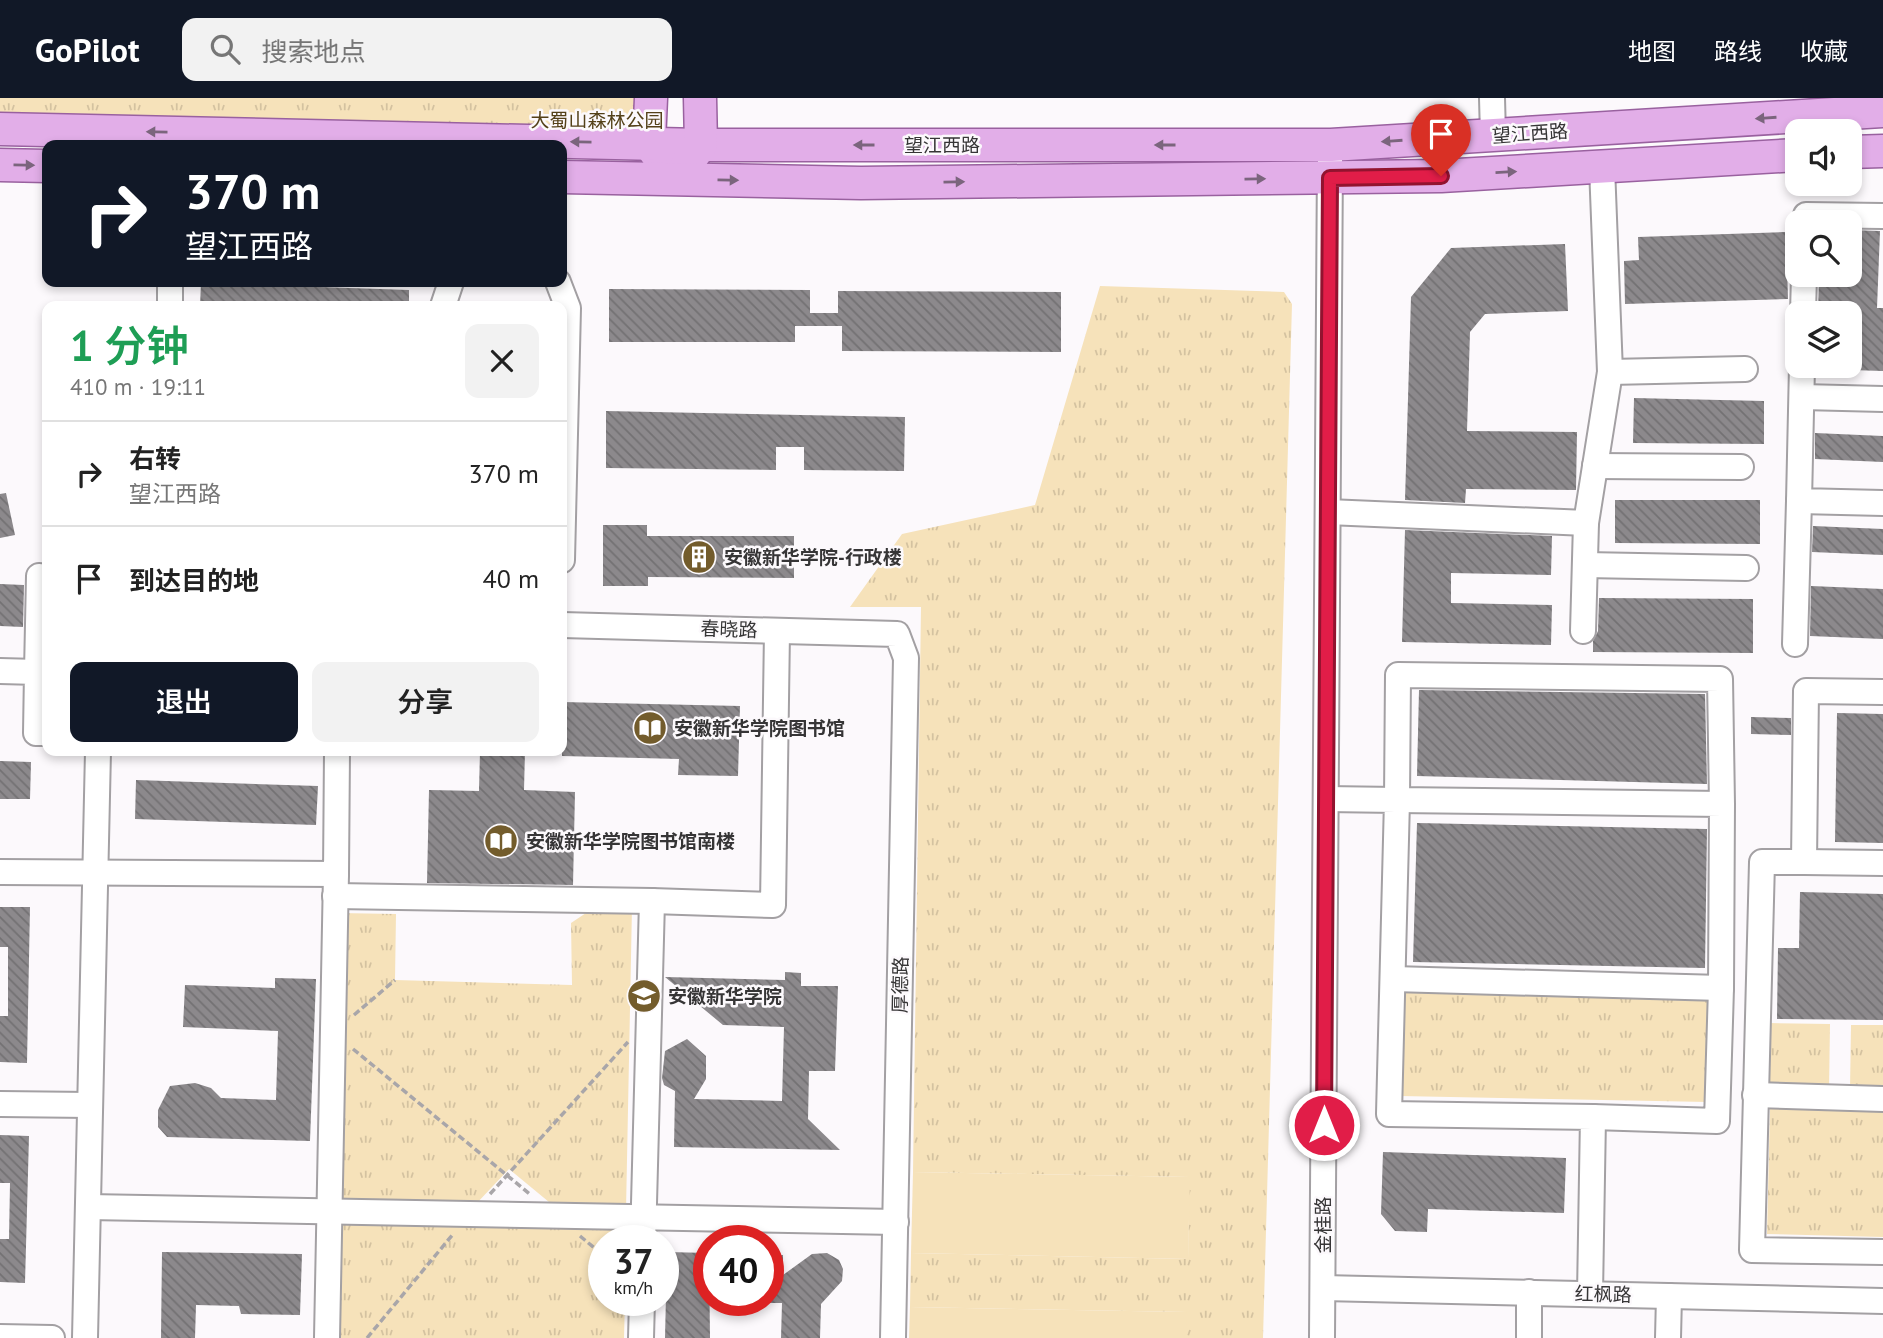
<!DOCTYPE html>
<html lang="zh">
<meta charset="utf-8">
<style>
:root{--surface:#fff;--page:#f2f2f2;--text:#222;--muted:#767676;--line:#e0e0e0;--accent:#111827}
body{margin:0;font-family:"PT Sans","Noto Sans SC",sans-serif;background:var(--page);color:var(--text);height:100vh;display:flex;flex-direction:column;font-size:26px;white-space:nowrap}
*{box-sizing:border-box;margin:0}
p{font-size:23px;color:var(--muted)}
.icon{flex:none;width:38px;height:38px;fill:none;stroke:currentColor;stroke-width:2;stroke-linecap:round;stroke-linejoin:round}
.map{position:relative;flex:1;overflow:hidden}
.side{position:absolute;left:42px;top:203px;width:525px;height:455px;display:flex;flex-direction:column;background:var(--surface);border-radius:14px;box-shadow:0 4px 10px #0003}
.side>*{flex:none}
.top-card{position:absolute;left:42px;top:42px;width:525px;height:147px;border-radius:14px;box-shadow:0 4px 10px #0003;background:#111827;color:#fff;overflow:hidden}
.fabs{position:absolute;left:1785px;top:21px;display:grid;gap:14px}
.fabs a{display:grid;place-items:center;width:77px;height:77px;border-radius:14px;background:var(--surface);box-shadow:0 4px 10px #0003;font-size:35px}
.speed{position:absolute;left:588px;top:1127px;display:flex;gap:14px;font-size:35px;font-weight:700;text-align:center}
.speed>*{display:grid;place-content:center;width:91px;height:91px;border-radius:50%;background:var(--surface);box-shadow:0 4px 10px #0003;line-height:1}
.speed small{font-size:18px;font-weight:400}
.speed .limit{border:10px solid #d22;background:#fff;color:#111}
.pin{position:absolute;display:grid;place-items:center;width:60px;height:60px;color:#fff;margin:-72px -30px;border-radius:50% 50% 50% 0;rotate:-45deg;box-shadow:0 0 7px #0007}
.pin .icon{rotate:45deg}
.me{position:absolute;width:77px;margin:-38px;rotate:0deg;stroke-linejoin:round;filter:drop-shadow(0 0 5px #0008)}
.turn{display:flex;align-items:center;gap:24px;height:147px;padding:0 28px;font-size:32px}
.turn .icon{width:91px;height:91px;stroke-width:2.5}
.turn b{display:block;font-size:49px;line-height:60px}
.round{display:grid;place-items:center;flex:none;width:74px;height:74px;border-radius:14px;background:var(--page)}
.headline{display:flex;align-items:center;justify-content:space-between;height:119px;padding:0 28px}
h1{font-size:42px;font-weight:600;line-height:52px;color:#1e9e55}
.action{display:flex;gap:14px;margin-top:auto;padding:14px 28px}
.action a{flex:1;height:80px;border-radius:14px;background:var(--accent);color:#fff;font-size:28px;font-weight:600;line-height:80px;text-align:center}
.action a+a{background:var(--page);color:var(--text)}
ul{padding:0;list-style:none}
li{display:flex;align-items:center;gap:21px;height:105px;padding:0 28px;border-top:2px solid var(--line)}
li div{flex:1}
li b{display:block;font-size:26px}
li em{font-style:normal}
header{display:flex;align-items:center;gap:42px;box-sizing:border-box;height:98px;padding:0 35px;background:var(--accent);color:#fff}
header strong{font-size:33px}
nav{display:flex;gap:38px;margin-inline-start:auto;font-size:24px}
.search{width:490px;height:63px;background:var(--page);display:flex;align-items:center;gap:18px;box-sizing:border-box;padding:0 24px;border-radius:14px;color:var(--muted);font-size:26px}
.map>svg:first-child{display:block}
.grass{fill:url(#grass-tufts)}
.pitch{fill:#f6e2ba}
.building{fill:url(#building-back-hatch)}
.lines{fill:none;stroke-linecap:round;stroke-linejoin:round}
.minor-casing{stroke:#a3a0a3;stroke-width:28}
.major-casing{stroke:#99619f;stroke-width:35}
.path{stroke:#a9a6a9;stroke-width:3.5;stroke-dasharray:7 3.5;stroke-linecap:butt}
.minor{stroke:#fff;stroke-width:24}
.major{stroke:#e2aee8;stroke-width:32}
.oneway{fill:#7b657d}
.route-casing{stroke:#92132f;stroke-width:18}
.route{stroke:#e11d48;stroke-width:12}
.labels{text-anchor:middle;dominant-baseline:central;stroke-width:5;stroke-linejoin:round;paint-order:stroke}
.park-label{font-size:19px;fill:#544119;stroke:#fcf9fc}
.street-label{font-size:19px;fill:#363536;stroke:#fcf9fc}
.poi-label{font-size:19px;font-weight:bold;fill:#363536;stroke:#fcf9fc;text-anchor:start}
</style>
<header>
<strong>GoPilot</strong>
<div class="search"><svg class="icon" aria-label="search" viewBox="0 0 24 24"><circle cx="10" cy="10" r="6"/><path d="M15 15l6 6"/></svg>搜索地点</div>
<nav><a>地图</a><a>路线</a><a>收藏</a></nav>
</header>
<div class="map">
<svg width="1883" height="1240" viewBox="0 0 1883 1240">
<defs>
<pattern id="grass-tufts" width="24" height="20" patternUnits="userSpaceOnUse" patternTransform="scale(1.75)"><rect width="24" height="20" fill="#f6e2ba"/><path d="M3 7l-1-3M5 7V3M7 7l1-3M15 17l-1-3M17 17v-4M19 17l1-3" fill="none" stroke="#d4c2a0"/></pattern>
<pattern id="building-back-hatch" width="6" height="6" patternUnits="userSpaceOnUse" patternTransform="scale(1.75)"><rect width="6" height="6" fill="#8c898c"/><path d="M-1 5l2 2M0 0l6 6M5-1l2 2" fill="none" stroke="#737173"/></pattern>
</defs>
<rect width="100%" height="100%" fill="#fcf9fc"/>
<g class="grass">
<path d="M 0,0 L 651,0 L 649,45 L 0,31 Z"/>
<path d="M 1100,188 L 1284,194 L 1292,206 L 1263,1240 L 1186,1240 L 1186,1214 L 910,1209 L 911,1155 L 1188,1161 L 1189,1079 L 913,1074 L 921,509 L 850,509 L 902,436 L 1035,407 Z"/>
<path d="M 598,807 L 632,809 L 626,1113 L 555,1109 L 509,1071 L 476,1106 L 335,1104 L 339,815 L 396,816 L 395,882 L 572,887 L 571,825 Z"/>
<path d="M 1402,891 L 1710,897 L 1708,1004 L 1400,998 Z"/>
<path d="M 1769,925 L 1830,926 L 1829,992 L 1768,991 Z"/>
<path d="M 1851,927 L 1883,927 L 1883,993 L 1850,992 Z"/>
<path d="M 1770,1010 L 1883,1013 L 1883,1139 L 1767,1136 Z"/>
<path d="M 334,1119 L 626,1124 L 626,1143 L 604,1143 L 604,1202 L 625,1202 L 624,1240 L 332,1240 Z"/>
</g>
<g class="pitch">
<path d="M 913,1074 L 1190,1079 L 1188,1161 L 911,1155 Z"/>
<path d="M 910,1209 L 1187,1214 L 1186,1240 L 909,1240 Z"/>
</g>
<g class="building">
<path d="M 1850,132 L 1880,133 L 1877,210 L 1883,210 L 1883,273 L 1850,272 L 1850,215 L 1818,215 L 1819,177 L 1850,177 Z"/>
<path d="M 1786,134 L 1788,201 L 1625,206 L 1624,163 L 1639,162 L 1638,139 Z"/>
<path d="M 1565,146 L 1568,213 L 1485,216 L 1470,234 L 1467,333 L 1577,334 L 1576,392 L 1466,391 L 1465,405 L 1405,402 L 1411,199 L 1451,150 Z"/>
<path d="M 201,185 L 409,192 L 409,208 L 200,208 Z"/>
<path d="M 609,191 L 810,192 L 810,215 L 838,215 L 838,193 L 1061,194 L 1061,254 L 842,253 L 842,228 L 795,228 L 795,244 L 609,244 Z"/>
<path d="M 1634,300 L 1764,303 L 1764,346 L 1633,345 Z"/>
<path d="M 606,313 L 905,319 L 904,373 L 804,372 L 804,349 L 776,349 L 776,372 L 606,370 Z"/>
<path d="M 1815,335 L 1883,338 L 1883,364 L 1815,361 Z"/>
<path d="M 6,395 L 15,437 L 0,440 L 0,396 Z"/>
<path d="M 1615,402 L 1760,402 L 1760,446 L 1615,445 Z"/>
<path d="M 603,427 L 647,427 L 647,438 L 794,438 L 794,480 L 648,479 L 648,488 L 603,488 Z"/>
<path d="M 1813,428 L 1883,431 L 1883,457 L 1812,454 Z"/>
<path d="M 1405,432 L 1552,438 L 1551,477 L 1451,475 L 1451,505 L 1552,507 L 1551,547 L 1402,544 Z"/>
<path d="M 0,486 L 24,487 L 23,529 L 0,528 Z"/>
<path d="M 1811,488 L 1883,491 L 1883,541 L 1810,538 Z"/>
<path d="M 1599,500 L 1753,501 L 1753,555 L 1593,554 L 1593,543 L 1598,533 Z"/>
<path d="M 1419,592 L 1705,596 L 1707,686 L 1417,678 Z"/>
<path d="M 562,604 L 740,608 L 738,678 L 678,677 L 679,661 L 562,658 Z"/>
<path d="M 1837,615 L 1883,616 L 1883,745 L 1835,744 Z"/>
<path d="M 1751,619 L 1791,620 L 1791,637 L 1751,636 Z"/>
<path d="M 480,653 L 525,653 L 524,692 L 575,694 L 573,787 L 427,785 L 429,692 L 479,693 Z"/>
<path d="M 0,663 L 31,664 L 30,701 L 0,701 Z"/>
<path d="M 136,682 L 318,688 L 316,727 L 135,721 Z"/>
<path d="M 1417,725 L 1707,731 L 1705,870 L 1413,864 Z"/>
<path d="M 1800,794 L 1883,796 L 1883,922 L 1777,921 L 1778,850 L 1799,850 Z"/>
<path d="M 0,809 L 30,809 L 27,965 L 0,964 L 0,918 L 8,918 L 8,849 L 0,849 Z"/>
<path d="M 785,874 L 801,875 L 801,888 L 838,888 L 835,973 L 809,973 L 808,1021 L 840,1052 L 674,1049 L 675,993 L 664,987 L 662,980 L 665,953 L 687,941 L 706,958 L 706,981 L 694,1001 L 782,1003 L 784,929 L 723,927 L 665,879 L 785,882 Z"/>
<path d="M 275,880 L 316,881 L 310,1043 L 167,1039 L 158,1029 L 158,1012 L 170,988 L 195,985 L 211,990 L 221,1000 L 276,1002 L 278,933 L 183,929 L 185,887 L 275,890 Z"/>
<path d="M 0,1037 L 29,1038 L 25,1185 L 0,1184 L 0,1141 L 9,1141 L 10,1085 L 0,1085 Z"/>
<path d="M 1383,1054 L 1566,1060 L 1564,1115 L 1428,1111 L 1427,1134 L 1395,1133 L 1381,1116 Z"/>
<path d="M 162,1154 L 302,1156 L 300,1217 L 241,1216 L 239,1208 L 196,1207 L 195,1240 L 161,1240 Z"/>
<path d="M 667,1154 L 709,1155 L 710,1240 L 665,1240 Z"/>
<path d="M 827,1155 L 839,1162 L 843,1171 L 842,1183 L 821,1206 L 820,1240 L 781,1240 L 782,1205 L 768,1205 L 768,1157 L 783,1157 L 783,1177 L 812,1156 Z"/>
</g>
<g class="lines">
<g class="minor-casing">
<g id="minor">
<path d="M 1492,0 L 1493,37"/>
<path d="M 1805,124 L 1806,117 L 1883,118"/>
<path d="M 170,184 L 170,208"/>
<path d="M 558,184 L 568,210 L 562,462"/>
<path d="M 443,208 L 451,184"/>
<path d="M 1803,215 L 1804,177"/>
<path d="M 1802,268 L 1799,403 L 1883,405"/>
<path d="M 1610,274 L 1745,271"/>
<path d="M 1802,299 L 1883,301"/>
<path d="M 1595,368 L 1741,369"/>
<path d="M 1328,414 L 1586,425 L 1610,274 L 1602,69"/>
<path d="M 1585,467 L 1746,470"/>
<path d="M 562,527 L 897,536 L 906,560 L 893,1240"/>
<path d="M 1583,533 L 1586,425"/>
<path d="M 1795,546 L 1799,403"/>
<path d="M 0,573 L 37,574 L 36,635 L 47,635"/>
<path d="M 37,574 L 39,478"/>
<path d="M 1883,594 L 1806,593 L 1804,764 L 1762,764 L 1752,1152 L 1883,1154"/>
<path d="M 1326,701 L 1397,702 L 1389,1016 L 1593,1019 L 1590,1196"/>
<path d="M 1804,764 L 1883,765"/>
<path d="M 0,774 L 336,776 L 337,653"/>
<path d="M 335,798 L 652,803 L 773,807 L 777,533"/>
<path d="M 1393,881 L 1721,890 L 1722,706 L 1397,702 L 1398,577 L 1720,581 L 1722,706"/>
<path d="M 1755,997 L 1883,1001"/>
<path d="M 0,1006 L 90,1007"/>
<path d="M 1593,1019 L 1717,1023 L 1721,890"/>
<path d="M 88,1109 L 896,1124"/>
<path d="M 643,1143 L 652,803"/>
<path d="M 1323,1190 L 1883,1203"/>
<path d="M 0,1239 L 52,1240"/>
<path d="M 85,1240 L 98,653"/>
<path d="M 327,1240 L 336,776"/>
<path d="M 641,1240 L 642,1202"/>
<path d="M 1322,1240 L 1330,61"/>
<path d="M 1529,1240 L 1529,1194"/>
<path d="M 1668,1240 L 1669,1198"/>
</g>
</g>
<g class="major-casing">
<g id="major">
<path d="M 651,0 L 649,45 L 661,62"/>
<path d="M 0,31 L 701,47 L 1331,47 L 1883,13"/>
<path d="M 1850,54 L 1883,53"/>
<path d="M 688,64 L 701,47 L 700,0"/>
<path d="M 0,67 L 47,68"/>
<path d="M 562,79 L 861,85 L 1441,78 L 1797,57"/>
</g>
</g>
<g class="path">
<path d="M 354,917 L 395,882"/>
<path d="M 353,951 L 531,1097"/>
<path d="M 490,1096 L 628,944"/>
<path d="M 580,1138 L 604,1158"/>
<path d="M 367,1240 L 454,1135"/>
</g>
<use href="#minor" class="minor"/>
<use href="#major" class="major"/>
</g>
<defs><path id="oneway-solid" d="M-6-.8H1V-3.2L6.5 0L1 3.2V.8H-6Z" transform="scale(1.75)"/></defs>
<g class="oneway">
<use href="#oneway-solid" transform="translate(1766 20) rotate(176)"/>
<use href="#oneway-solid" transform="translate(157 34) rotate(-179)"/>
<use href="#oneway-solid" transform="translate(1392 43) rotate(176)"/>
<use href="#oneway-solid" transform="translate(581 44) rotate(-179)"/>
<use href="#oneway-solid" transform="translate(864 47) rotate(180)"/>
<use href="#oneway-solid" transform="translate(1165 47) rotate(180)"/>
<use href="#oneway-solid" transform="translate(24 67) rotate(1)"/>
<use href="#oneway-solid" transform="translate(1506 74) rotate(-3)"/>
<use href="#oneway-solid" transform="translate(1255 81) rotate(-1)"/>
<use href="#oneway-solid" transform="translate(728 82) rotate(1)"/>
<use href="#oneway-solid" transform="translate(954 84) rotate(-1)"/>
</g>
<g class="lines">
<g class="route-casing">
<path id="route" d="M 1324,1027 L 1330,80 L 1441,78"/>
</g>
<use href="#route" class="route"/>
</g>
<defs>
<g id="building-disc" transform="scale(1.75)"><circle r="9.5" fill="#735c2c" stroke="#fcf9fc"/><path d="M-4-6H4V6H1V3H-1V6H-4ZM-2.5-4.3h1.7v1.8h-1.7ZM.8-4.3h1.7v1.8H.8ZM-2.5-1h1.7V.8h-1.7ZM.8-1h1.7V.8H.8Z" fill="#fff"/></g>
<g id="library-disc" transform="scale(1.75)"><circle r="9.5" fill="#735c2c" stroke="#fcf9fc"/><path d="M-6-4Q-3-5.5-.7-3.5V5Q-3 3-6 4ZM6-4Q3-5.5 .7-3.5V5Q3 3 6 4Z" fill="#fff"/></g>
<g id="university-disc" transform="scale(1.75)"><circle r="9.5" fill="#735c2c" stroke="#fcf9fc"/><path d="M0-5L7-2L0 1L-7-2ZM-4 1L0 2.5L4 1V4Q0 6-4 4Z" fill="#fff"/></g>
</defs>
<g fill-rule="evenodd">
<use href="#building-disc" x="699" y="459"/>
<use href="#library-disc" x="650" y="630"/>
<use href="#library-disc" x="501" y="743"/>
<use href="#university-disc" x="644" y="898"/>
</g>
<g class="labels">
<g class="park-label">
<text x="597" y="22">大蜀山森林公园</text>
</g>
<g class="street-label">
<text transform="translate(1530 35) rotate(-4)">望江西路</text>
<text x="942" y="47">望江西路</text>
<text transform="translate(729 531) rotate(2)">春晓路</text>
<text transform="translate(900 887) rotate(-89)">厚德路</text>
<text transform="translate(1323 1127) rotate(-90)">金桂路</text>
<text transform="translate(1603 1196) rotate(1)">红枫路</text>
</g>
<g class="poi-label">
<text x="724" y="459">安徽新华学院-行政楼</text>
<text x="674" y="630">安徽新华学院图书馆</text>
<text x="526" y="743">安徽新华学院图书馆南楼</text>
<text x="668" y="898">安徽新华学院</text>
</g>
</g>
</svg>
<div class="fabs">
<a><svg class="icon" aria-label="sound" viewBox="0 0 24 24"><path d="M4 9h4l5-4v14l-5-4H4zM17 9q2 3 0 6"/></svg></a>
<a><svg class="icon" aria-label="search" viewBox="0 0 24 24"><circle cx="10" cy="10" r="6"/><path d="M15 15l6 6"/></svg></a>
<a><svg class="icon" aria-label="layers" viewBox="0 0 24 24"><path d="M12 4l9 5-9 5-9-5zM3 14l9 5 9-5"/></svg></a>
</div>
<div class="speed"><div>37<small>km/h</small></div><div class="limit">40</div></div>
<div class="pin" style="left:1441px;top:78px;background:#d93025"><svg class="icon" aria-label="arrive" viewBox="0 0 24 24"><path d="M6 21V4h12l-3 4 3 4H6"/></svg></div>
<svg class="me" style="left:1324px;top:1027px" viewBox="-20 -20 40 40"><circle r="17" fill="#e11d48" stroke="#fff" stroke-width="3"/><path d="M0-11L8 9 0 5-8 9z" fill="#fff"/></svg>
<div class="top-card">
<div class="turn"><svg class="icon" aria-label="right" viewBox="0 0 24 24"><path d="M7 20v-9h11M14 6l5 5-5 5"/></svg><div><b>370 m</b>望江西路</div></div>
</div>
<section class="side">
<div class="headline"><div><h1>1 分钟</h1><p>410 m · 19:11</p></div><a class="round"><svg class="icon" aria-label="close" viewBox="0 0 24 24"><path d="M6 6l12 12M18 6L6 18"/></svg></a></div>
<ul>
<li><svg class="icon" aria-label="right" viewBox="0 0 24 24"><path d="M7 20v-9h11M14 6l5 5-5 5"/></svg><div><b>右转</b><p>望江西路</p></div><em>370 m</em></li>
<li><svg class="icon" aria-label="arrive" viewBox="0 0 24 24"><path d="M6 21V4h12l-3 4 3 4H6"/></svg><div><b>到达目的地</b></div><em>40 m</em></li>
</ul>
<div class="action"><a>退出</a><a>分享</a></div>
</section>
</div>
